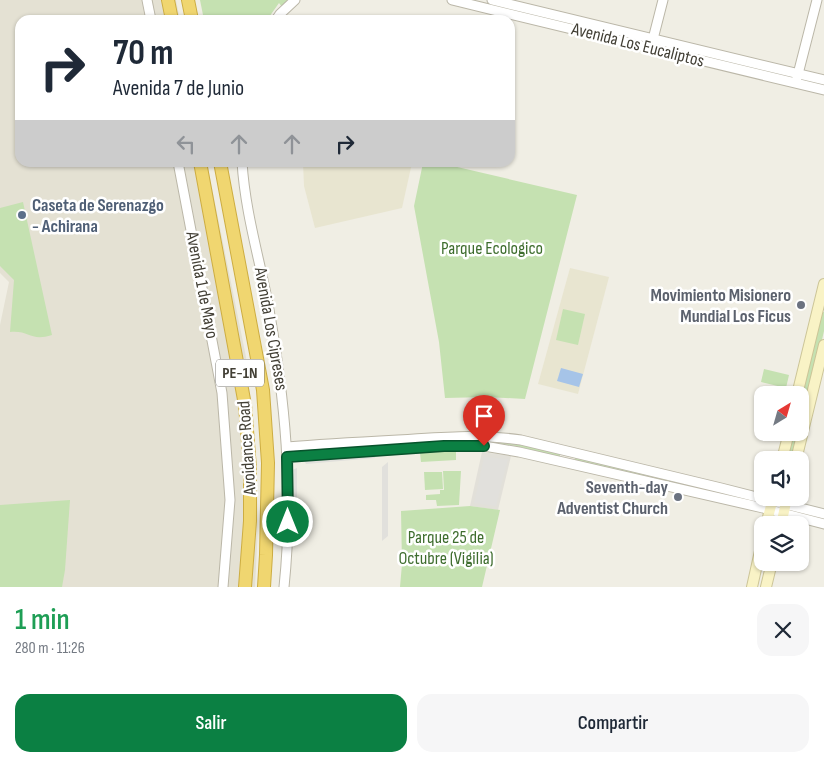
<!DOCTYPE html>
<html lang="es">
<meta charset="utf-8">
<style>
:root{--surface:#fff;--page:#f6f6f7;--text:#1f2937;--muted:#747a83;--accent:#0b8043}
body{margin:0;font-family:"Sofia Sans Condensed",sans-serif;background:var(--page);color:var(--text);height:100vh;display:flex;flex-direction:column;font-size:19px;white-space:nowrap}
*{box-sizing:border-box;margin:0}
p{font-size:16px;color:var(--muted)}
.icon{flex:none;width:28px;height:28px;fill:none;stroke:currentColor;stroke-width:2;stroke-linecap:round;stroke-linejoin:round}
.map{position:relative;height:587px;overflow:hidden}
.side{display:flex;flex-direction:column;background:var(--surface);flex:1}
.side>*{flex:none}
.top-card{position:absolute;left:15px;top:15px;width:500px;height:152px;border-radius:15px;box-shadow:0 1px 4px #0004;background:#fff;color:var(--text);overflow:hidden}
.needle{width:32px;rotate:37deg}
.buttons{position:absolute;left:754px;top:386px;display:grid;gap:10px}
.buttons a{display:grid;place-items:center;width:55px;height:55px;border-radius:10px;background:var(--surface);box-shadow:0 1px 4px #0004;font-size:25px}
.pin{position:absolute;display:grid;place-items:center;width:42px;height:42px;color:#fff;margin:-51px -21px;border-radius:50% 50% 50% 0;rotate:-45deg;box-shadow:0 0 5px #0007}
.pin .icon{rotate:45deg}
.me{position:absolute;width:55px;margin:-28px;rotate:0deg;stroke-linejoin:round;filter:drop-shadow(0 0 4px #0008)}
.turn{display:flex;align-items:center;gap:18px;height:105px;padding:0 15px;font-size:22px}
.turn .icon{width:65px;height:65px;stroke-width:2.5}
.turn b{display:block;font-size:35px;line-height:42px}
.lanes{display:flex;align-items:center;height:48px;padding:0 15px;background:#0003;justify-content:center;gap:25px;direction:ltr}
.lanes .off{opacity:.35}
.round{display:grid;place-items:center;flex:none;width:52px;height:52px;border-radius:15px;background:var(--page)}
.overview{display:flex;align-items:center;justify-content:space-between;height:85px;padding:0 15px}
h1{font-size:30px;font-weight:600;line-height:38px;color:#1e9e55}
.button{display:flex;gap:10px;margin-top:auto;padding:10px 15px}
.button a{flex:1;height:58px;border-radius:15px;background:var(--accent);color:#fff;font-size:20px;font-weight:600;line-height:58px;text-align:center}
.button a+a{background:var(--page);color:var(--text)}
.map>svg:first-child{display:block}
.residential{fill:#e4e1d3}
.industrial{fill:#e2e0d9}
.education{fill:#e8e5d0}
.green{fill:#c5e1b1}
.parking{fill:#e1e0dc}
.water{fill:#a6c4e8}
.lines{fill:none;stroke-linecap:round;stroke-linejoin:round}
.tertiary-casing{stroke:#bbb7a8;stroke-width:11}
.secondary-casing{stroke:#ccc598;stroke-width:12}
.motorway-casing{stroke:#cdad42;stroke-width:14}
.tertiary{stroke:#fff;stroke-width:9}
.secondary{stroke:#f9f3c6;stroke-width:10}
.motorway{stroke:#f0d670;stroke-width:12}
.route-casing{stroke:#07532c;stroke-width:12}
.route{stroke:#0b8043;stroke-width:9}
.service-dot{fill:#5c6f8a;stroke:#fff;stroke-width:2}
.worship-dot{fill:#6b7280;stroke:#fff;stroke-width:2}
.labels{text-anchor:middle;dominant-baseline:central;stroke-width:5;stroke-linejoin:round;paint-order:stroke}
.shield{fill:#fff;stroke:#7b7972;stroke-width:1}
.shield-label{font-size:16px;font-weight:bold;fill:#423f35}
.street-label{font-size:18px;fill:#423f35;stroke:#fff}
.service-label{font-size:18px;font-weight:bold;fill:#4e5e75;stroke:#fff;text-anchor:start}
.park-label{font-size:18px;fill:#3e6d2e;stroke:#fff}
.worship-label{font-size:18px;font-weight:bold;fill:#5b616d;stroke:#fff;text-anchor:end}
</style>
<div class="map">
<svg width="824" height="587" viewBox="0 0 824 587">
<rect width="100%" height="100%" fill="#f0eee4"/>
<path class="residential" d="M 0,0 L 176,0 L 180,20 L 20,20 L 20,162 L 207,163 L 246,357 L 256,456 L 258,527 L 255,587 L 0,587 L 0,325 L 9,282 L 0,273 Z"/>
<path class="industrial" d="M 482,452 L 511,456 L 498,510 L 470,506 Z"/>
<g class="education">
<path d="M 303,163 L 303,162 L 412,163 L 402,208 L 315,228 L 304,186 Z"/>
<path d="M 570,268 L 609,277 L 578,394 L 538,384 Z"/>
</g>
<g class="green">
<path d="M 200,0 L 291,0 L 282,7 L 279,3 L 267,20 L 204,20 Z"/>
<path d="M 423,163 L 440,163 L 577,195 L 525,399 L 487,397 L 445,398 L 439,342 L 414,206 Z"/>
<path d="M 23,202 L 52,335 C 30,342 30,330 10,332 L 14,280 L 0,266 L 0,208 Z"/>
<path d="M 563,309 L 585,314 L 578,345 L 556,340 Z"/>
<path d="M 821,312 L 824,312 L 824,331 L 794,460 L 786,460 L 792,433 L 800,432 L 800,399 Z"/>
<path d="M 764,369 L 789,375 L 786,388 L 761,382 Z"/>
<path d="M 451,439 L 516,442 L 560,453 L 560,457 L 516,446 L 495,443 L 452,443 Z"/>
<path d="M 456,451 L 456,460 L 421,462 L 420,453 Z"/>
<path d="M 575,458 L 761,501 L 760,505 L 575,461 Z"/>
<path d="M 443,471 L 461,471 L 459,505 L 437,506 L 436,500 L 426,500 L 426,495 L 440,494 L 440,490 L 444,490 Z"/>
<path d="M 424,472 L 442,472 L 443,489 L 425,490 Z"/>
<path d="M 70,500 L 65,570 L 62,587 L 0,587 L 0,505 Z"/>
<path d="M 470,506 L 500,510 L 482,587 L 400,587 L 402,564 L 401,511 Z"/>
</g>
<g class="parking">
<path d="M 373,454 L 375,458 L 306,464 L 303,458 Z"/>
<path d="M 484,457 L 508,459 L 496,506 L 474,503 Z"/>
<path d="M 388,462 L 388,536 L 382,541 L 382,467 Z"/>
<path d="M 297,468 L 297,536 L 291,541 L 292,470 Z"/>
</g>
<path class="water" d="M 561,368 L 583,374 L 579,387 L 557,381 Z"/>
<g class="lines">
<g class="tertiary-casing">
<g id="tertiary">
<path d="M 147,0 L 151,20"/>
<path d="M 452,0 L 824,90"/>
<path d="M 492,0 L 824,80"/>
<path d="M 276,20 L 280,14 L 295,0"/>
<path d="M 652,43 L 663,0"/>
<path d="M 797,78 L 817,0"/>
<path d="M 178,162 L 222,393 L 230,500 L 223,587"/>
<path d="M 242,162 C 245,211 259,257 268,304 C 285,398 294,491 284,587"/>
<path d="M 287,447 C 324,444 361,442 398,440 C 439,437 480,434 521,440 L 721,488 L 824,514"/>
<path d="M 287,457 L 444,446 L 484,446 L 519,452 L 763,508 L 824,524"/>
</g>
</g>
<g class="secondary-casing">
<g id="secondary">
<path d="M 797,395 L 824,284"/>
<path d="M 782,460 L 789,432"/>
<path d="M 796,460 L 824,345"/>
<path d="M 766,525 L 773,498"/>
<path d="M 781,525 L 787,498"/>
<path d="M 752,587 L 762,542"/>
<path d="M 766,587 L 772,562"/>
</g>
</g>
<g class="motorway-casing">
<g id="motorway">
<path d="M 168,0 L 172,20"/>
<path d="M 188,0 L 192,20"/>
<path d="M 200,162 L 245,405 L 250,468 L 250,521 L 245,587"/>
<path d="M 220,162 L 263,390 L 268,463 L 266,555 L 264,587"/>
</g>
</g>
<use href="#tertiary" class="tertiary"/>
<use href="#secondary" class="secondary"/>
<use href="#motorway" class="motorway"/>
</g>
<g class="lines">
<g class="route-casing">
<path id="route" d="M 288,522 L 287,457 L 444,446 L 484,446"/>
</g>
<use href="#route" class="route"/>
</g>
<circle class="service-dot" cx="22" cy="215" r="5"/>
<g class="worship-dot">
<circle cx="801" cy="305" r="5"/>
<circle cx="678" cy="497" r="5"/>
</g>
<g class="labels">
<rect class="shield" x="216" y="359.5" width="48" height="27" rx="4"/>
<g class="shield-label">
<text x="240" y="373">PE-1N</text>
</g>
<g class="street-label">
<text transform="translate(638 45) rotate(14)">Avenida Los Eucaliptos</text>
<text transform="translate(202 285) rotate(79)">Avenida 1 de Mayo</text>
<text transform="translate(271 329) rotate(80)">Avenida Los Cipreses</text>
<text transform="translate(247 448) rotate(-94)">Avoidance Road</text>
</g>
<g class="service-label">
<text x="32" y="205">Caseta de Serenazgo<tspan x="32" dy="21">- Achirana</tspan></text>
</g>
<g class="park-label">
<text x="492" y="248">Parque Ecologico</text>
<text x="446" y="537">Parque 25 de<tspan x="446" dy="21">Octubre (Vigilia)</tspan></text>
</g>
<g class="worship-label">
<text x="791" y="295">Movimiento Misionero<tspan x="791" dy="21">Mundial Los Ficus</tspan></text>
<text x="668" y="487">Seventh-day<tspan x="668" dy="21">Adventist Church</tspan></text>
</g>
</g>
</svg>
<div class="buttons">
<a><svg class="needle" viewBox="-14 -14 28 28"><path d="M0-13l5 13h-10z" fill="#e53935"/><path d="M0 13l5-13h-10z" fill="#747a83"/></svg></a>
<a><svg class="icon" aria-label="sound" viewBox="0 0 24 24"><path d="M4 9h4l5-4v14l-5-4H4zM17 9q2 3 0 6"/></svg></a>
<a><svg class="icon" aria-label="layers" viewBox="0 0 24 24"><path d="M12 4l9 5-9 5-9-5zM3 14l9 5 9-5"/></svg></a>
</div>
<div class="pin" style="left:484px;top:446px;background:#d93025"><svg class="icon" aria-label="arrive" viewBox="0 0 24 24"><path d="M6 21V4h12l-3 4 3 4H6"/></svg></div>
<svg class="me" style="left:288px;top:522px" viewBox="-20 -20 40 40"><circle r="17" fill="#0b8043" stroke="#fff" stroke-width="3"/><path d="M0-11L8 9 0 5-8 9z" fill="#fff"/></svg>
<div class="top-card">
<div class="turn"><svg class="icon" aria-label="right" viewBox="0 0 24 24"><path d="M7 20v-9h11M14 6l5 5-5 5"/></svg><div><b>70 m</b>Avenida 7 de Junio</div></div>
<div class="lanes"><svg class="icon off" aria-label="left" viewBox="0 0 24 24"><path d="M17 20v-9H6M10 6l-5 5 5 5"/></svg><svg class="icon off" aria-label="ahead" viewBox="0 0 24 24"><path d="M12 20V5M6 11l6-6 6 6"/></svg><svg class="icon off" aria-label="ahead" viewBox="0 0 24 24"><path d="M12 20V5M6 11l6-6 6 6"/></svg><svg class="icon" aria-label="right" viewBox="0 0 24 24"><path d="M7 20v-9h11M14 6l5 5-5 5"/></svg></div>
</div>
</div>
<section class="side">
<div class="overview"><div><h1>1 min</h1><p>280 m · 11:26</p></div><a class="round"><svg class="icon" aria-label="close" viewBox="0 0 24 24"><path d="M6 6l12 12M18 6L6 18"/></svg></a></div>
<div class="button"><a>Salir</a><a>Compartir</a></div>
</section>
